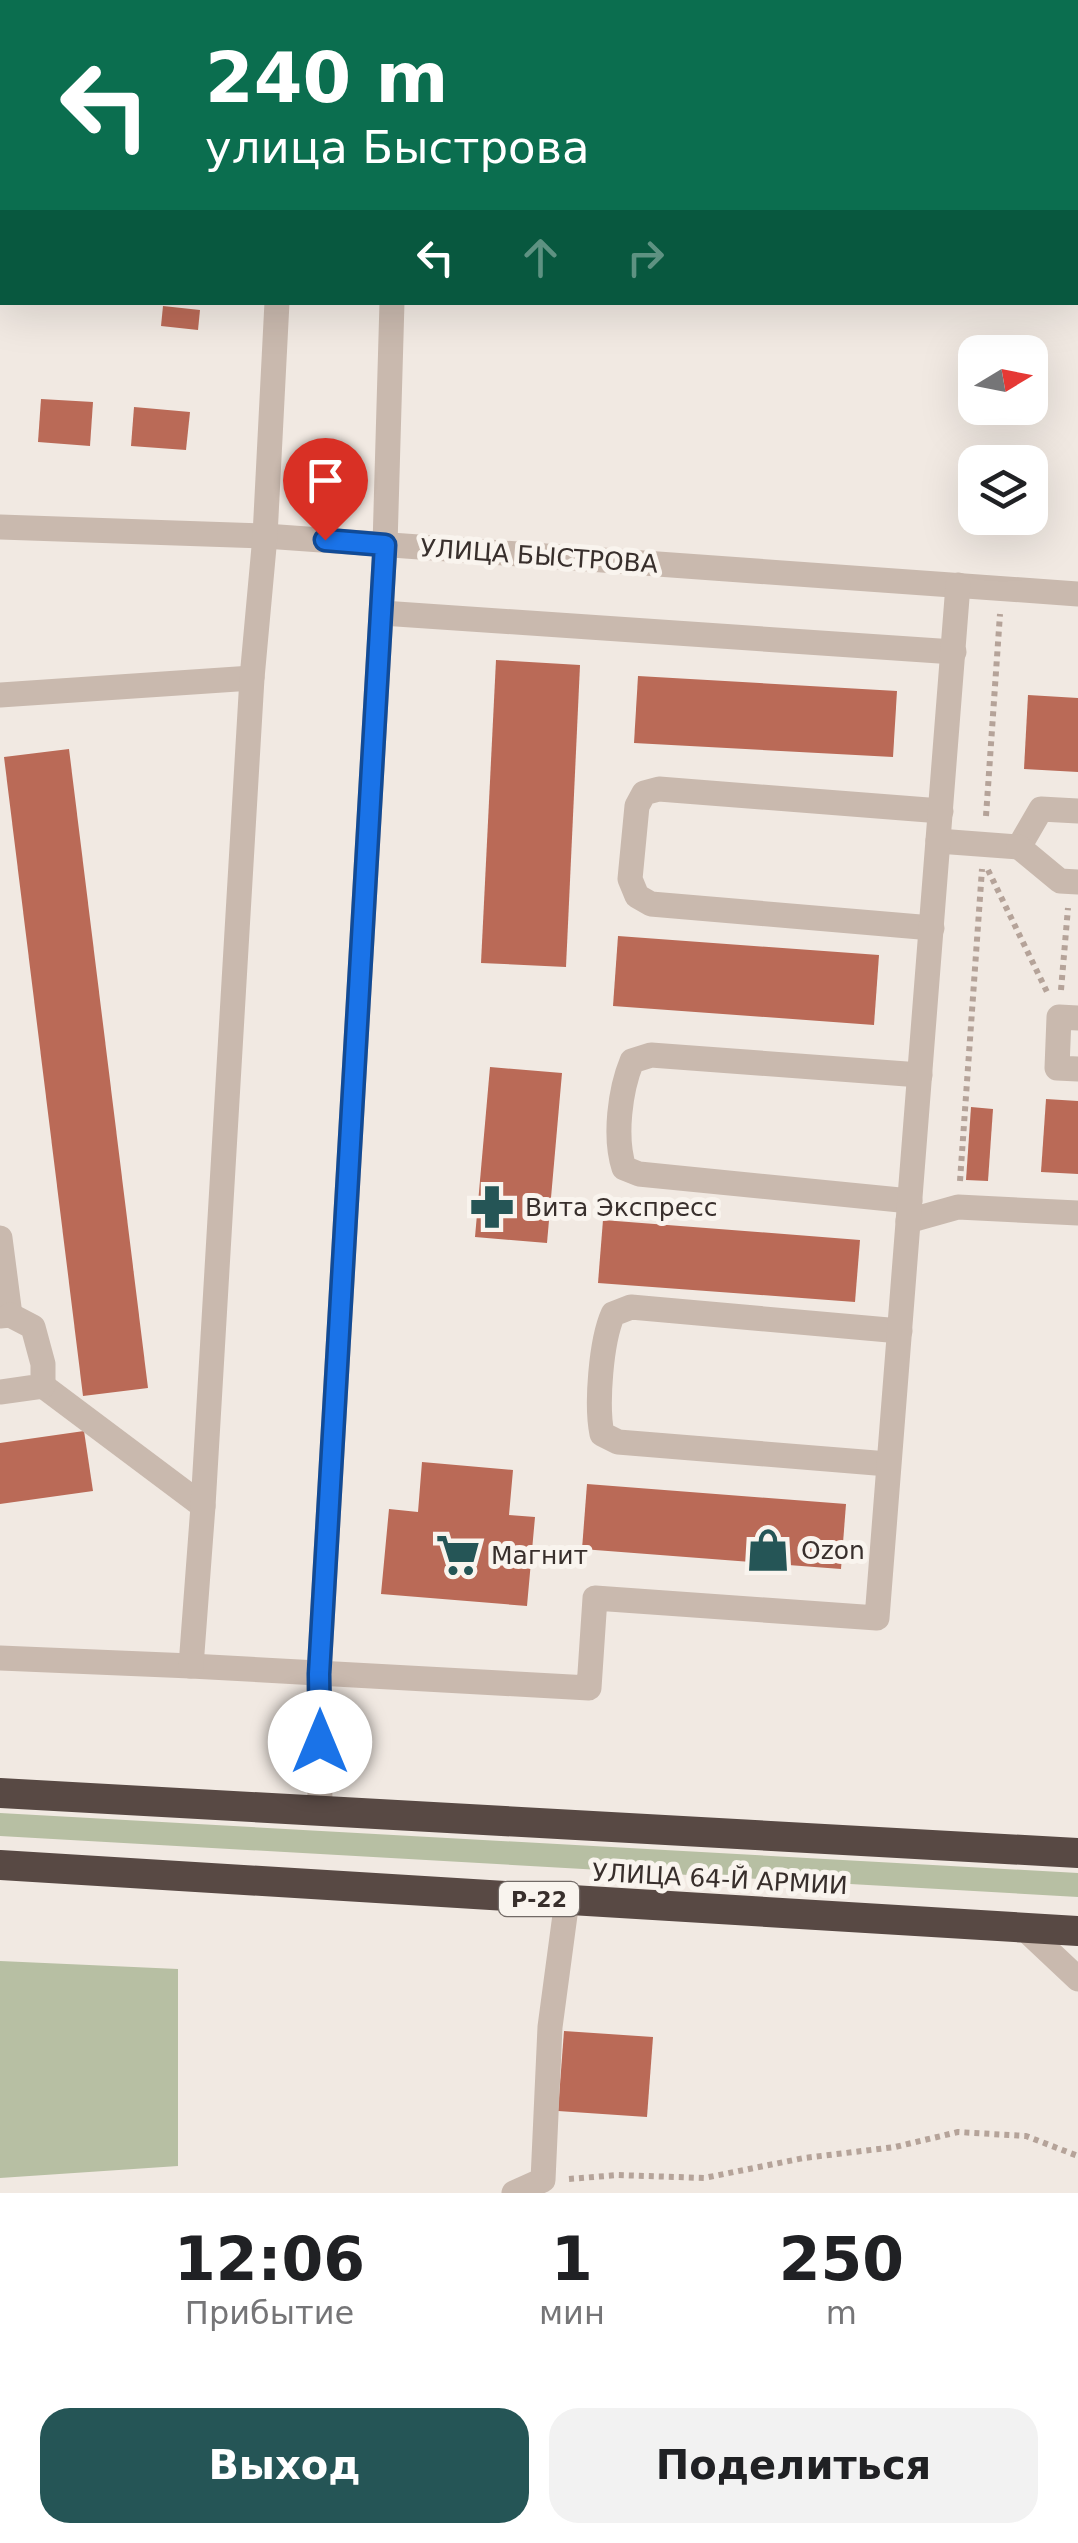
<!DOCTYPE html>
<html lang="ru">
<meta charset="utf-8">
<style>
:root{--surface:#fff;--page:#f2f2f2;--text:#202124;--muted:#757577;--accent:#255556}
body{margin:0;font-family:"DejaVu Sans",sans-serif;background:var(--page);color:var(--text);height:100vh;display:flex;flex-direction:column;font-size:38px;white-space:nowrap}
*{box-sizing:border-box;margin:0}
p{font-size:32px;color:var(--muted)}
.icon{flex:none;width:55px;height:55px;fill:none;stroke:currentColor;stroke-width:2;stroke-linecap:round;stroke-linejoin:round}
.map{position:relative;height:2193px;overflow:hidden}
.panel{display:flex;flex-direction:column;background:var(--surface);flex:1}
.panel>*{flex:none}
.banner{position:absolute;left:0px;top:0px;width:1080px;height:305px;box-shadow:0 10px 40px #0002;background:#0b6e4f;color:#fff;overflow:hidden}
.needle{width:65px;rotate:80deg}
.fabs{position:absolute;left:958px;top:335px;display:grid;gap:20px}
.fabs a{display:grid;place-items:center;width:90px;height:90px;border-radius:20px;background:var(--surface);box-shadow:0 10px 40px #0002;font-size:50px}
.pin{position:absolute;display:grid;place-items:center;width:85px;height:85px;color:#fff;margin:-102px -42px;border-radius:50% 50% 50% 0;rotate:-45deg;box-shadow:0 0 10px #0007}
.pin .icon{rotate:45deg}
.me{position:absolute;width:110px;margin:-55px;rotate:0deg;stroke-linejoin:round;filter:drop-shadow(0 0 8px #0008)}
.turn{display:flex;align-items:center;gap:35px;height:210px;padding:0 40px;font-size:45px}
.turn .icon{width:130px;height:130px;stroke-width:2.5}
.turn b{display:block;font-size:70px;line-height:85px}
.lanes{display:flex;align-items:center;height:95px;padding:0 40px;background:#0003;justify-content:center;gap:50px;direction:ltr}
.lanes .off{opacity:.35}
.eta{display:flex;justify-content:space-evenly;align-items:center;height:170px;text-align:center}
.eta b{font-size:60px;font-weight:700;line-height:70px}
.cta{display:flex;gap:20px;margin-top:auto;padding:20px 40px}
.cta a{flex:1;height:115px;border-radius:30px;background:var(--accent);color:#fff;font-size:40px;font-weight:700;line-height:115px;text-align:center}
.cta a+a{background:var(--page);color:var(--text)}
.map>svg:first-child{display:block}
.green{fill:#b7bfa3}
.building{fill:#ba6a57}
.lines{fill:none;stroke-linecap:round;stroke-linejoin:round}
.path{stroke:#b5a399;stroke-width:6;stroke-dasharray:5 5;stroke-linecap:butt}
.minor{stroke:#c9b9ae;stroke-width:25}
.highway{stroke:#584944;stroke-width:30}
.route-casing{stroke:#114b97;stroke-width:25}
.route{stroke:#1a73e8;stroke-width:18}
.labels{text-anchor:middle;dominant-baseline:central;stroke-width:10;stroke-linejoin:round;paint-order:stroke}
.shield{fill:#f9f4ee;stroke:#726a66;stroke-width:2.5}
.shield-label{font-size:22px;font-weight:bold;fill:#382f2c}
.street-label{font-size:25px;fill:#382f2c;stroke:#f9f4ee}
.poi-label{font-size:25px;fill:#382f2c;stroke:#f9f4ee;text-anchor:start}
</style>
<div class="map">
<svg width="1078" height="2193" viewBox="0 0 1078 2193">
<rect width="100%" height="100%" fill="#f1e9e2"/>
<g class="green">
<path d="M 0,1813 L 1078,1873 L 1078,1897 L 0,1836 Z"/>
<path d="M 0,1961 L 178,1969 L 178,2166 L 0,2178 Z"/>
</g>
<g class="building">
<path d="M 163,306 L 200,310 L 198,330 L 161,326 Z"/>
<path d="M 41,399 L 93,402 L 90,446 L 38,442 Z"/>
<path d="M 134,407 L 190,412 L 186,450 L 131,446 Z"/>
<path d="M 496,660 L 580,665 L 566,967 L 481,963 Z"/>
<path d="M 638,676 L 897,691 L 893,757 L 634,743 Z"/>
<path d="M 1028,695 L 1078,698 L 1078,772 L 1024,769 Z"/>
<path d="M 69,749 L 148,1388 L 83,1396 L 4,757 Z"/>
<path d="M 618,936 L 879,955 L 874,1025 L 613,1006 Z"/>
<path d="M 490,1067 L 562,1073 L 547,1243 L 475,1237 Z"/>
<path d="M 1046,1099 L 1078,1101 L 1078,1174 L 1041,1172 Z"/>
<path d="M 971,1107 L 993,1109 L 988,1181 L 966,1180 Z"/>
<path d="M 603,1220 L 860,1240 L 855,1302 L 598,1283 Z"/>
<path d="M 84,1431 L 93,1491 L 0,1504 L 0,1443 Z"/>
<path d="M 422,1462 L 513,1470 L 509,1515 L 535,1517 L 527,1606 L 381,1594 L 389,1509 L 418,1512 Z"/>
<path d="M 587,1484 L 846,1504 L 841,1569 L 582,1549 Z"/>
<path d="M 564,2031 L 653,2037 L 647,2117 L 558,2111 Z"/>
</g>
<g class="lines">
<g class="path">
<path d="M 986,816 L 1000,614"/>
<path d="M 988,870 L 1048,994"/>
<path d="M 1061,990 L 1068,908"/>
<path d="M 960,1181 L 982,869"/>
<path d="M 569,2179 L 618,2175 L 704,2178 L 804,2158 L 895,2147 L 958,2132 L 1026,2136 L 1078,2156"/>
</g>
<g class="minor">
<path d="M 292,2 L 292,0"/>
<path d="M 406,2 L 406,0"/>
<path d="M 0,59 L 2,60"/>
<path d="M 0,527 L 265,536 L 1078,594"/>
<path d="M 382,613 L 954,652"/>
<path d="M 0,695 L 252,678"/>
<path d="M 938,841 L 1019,847 L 1041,809 L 1078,811"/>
<path d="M 1019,847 L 1060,881 L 1078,882"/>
<path d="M 932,928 L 651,904 L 637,896 L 630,879 L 637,806 L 644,793 L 659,789 L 941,811"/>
<path d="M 1078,1018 L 1059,1017 L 1057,1068 L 1078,1069"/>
<path d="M 910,1201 L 639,1174 L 624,1168 C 614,1137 620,1090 632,1061 L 651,1055 L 920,1075"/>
<path d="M 908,1221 L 958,1207 L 1078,1213"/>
<path d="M 0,1238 L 10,1315 L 0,1316"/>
<path d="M 43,1386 L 203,1506"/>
<path d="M 0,1392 L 43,1386 L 43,1364 L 33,1327 L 10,1315"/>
<path d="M 888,1464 L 618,1442 L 602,1434 C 596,1405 601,1341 613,1314 L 631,1307 L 900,1331"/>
<path d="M 0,1658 L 191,1666 L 589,1688 L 595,1598 L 877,1618 L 958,585"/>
<path d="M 191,1666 L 203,1506 L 252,678 L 265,536 L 277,302"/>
<path d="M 320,1810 L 319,1674 L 385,545 L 392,302"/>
<path d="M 1024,1928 L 1078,1979"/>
<path d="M 514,2193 L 543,2180 L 550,2027 L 567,1900"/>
</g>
<g class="highway">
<path d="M 0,1793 L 1078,1853"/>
<path d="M 0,1865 L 1078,1931"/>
</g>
</g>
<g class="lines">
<g class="route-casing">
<path id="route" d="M 320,1742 L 319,1674 L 385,545 L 325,540"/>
</g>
<use href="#route" class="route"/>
</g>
<defs>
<g id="pharmacy-bare" transform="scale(3.45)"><path d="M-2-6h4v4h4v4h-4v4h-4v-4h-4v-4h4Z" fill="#255556" stroke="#f9f4ee" stroke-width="2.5" paint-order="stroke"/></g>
<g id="shop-bare" transform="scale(3.45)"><path d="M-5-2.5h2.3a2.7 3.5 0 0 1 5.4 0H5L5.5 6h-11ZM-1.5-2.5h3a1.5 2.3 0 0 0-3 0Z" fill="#255556" stroke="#f9f4ee" stroke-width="2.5" paint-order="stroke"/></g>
<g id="supermarket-bare" transform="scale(3.45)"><path d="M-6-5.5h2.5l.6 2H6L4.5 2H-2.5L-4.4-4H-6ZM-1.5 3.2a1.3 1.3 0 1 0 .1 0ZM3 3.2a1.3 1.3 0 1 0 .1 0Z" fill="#255556" stroke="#f9f4ee" stroke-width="2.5" paint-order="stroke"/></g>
</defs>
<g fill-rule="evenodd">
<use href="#pharmacy-bare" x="492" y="1207"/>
<use href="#shop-bare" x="768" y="1550"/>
<use href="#supermarket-bare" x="458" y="1555"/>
</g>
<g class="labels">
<rect class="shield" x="499" y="1882" width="80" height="34" rx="8"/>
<g class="shield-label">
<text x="539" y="1899">Р-22</text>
</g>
<g class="street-label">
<text transform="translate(539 556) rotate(4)">УЛИЦА БЫСТРОВА</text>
<text transform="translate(720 1879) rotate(3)">УЛИЦА 64-Й АРМИИ</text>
</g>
<g class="poi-label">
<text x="525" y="1207">Вита Экспресс</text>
<text x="801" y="1550">Ozon</text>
<text x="491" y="1555">Магнит</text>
</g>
</g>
</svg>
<div class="fabs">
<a><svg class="needle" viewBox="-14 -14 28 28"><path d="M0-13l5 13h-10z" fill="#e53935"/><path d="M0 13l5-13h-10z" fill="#757577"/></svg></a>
<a><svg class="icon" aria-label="layers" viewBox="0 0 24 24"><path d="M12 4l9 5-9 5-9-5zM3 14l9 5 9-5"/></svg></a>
</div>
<div class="pin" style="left:325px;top:540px;background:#d93025"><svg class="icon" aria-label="arrive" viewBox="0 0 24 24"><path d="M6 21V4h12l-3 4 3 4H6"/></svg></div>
<svg class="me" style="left:320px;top:1742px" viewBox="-20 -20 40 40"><circle r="19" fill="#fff"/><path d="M0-13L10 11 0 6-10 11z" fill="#1a73e8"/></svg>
<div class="banner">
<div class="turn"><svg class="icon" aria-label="left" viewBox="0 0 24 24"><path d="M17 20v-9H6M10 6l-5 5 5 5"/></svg><div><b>240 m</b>улица Быстрова</div></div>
<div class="lanes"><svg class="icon" aria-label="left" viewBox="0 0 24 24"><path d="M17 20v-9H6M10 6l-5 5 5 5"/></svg><svg class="icon off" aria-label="ahead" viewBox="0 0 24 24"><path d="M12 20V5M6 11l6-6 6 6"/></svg><svg class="icon off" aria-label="right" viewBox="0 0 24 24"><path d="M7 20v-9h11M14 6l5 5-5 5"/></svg></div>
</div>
</div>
<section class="panel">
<div class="eta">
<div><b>12:06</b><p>Прибытие</p></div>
<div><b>1</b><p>мин</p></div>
<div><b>250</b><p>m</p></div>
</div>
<div class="cta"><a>Выход</a><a>Поделиться</a></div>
</section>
